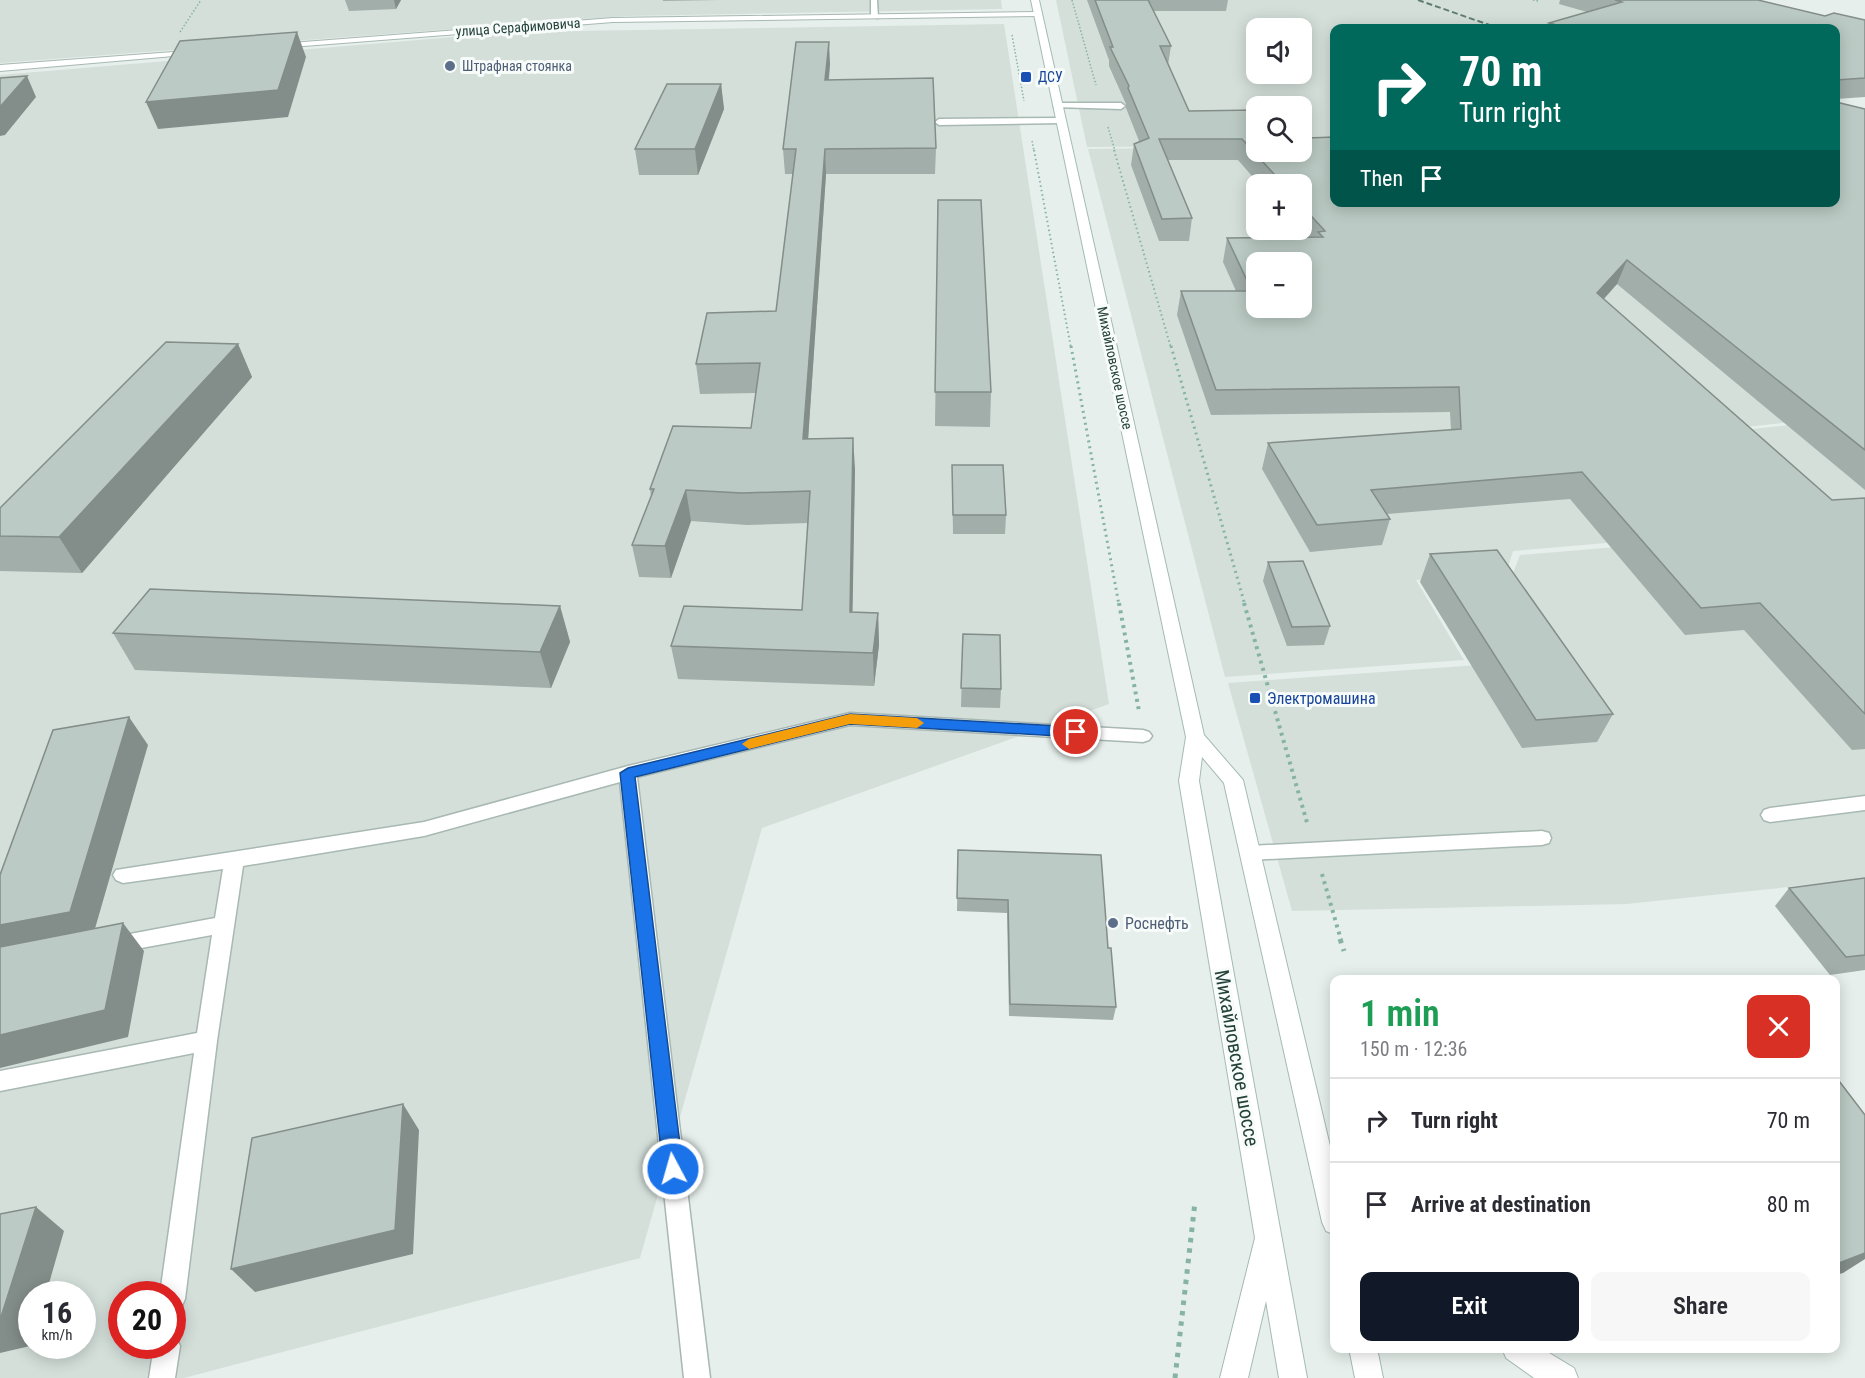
<!DOCTYPE html>
<meta charset="utf-8">
<style>
:root{--surface:#fff;--page:#f7f7f7;--text:#2b2b33;--muted:#7c7c81;--line:#e1e1e2;--accent:#111827}
body{margin:0;font-family:"Roboto Condensed",sans-serif;background:var(--page);color:var(--text);height:100vh;display:flex;flex-direction:column;font-size:22px;white-space:nowrap}
*{box-sizing:border-box;margin:0}
p{font-size:20px;color:var(--muted)}
.icon{flex:none;width:33px;height:33px;fill:none;stroke:currentColor;stroke-width:2;stroke-linecap:round;stroke-linejoin:round}
.map{position:relative;flex:1;overflow:hidden}
.side{position:absolute;left:1330px;top:975px;width:510px;height:378px;display:flex;flex-direction:column;background:var(--surface);border-radius:12px;box-shadow:0 3px 15px #0003}
.side>*{flex:none}
.guide{position:absolute;left:1330px;top:24px;width:510px;height:183px;border-radius:12px;box-shadow:0 3px 15px #0003;background:#00695c;color:#fff;overflow:hidden}
.controls{position:absolute;left:1246px;top:18px;display:grid;gap:12px}
.controls a{display:grid;place-items:center;width:66px;height:66px;border-radius:12px;background:var(--surface);box-shadow:0 3px 15px #0003;font-size:30px}
.speed{position:absolute;left:18px;top:1281px;display:flex;gap:12px;font-size:30px;font-weight:700;text-align:center}
.speed>*{display:grid;place-content:center;width:78px;height:78px;border-radius:50%;background:var(--surface);box-shadow:0 3px 15px #0003;line-height:1}
.speed small{font-size:15px;font-weight:400}
.speed .limit{border:9px solid #d22;background:#fff;color:#111}
.pin{position:absolute;display:grid;place-items:center;width:51px;height:51px;color:#fff;margin:-26px;border:3px solid #fff;border-radius:50%;box-shadow:0 2px 6px #0007}
.me{position:absolute;width:66px;margin:-33px;rotate:354deg;stroke-linejoin:round;filter:drop-shadow(0 0 4px #0008)}
.turn{display:flex;align-items:center;gap:21px;height:126px;padding:0 30px;font-size:27px}
.turn .icon{width:78px;height:78px;stroke-width:2.5}
.turn b{display:block;font-size:42px;line-height:51px}
.then{display:flex;align-items:center;height:57px;padding:0 30px;background:#0003;gap:12px;font-size:22px}
.round{display:grid;place-items:center;flex:none;width:63px;height:63px;border-radius:12px;background:var(--page)}
.head{display:flex;align-items:center;justify-content:space-between;height:102px;padding:0 30px}
h1{font-size:36px;font-weight:600;line-height:45px;color:#1e9e55}
.cta{display:flex;gap:12px;margin-top:auto;padding:12px 30px}
.cta a{flex:1;height:69px;border-radius:12px;background:var(--accent);color:#fff;font-size:24px;font-weight:600;line-height:69px;text-align:center}
.cta a+a{background:var(--page);color:var(--text)}
ul{padding:0;list-style:none}
li{display:flex;align-items:center;gap:18px;height:84px;padding:0 30px;border-top:2px solid var(--line)}
li div{flex:1}
li b{display:block;font-size:22px}
li em{font-style:normal}
.map>svg:first-child{display:block}
.built{fill:#d4dfda;fill-rule:evenodd}
.lines{fill:none;stroke-linecap:round;stroke-linejoin:round}
.service-casing{stroke:#a8b8b2;stroke-width:3}
.tertiary-casing{stroke:#a8b8b2;stroke-width:2}
.secondary-casing{stroke:#a4bbb3;stroke-width:2}
.path-far4{stroke:#86b3a5;stroke-width:1.5;stroke-dasharray:1.5 2;stroke-linecap:butt}
.path-far3{stroke:#86b3a5;stroke-width:2;stroke-dasharray:1.5 3;stroke-linecap:butt}
.path-far2{stroke:#86b3a5;stroke-width:3;stroke-dasharray:2 4;stroke-linecap:butt}
.path-far1{stroke:#86b3a5;stroke-width:4;stroke-dasharray:3 4.5;stroke-linecap:butt}
.path{stroke:#86b3a5;stroke-width:5;stroke-dasharray:4.5 6;stroke-linecap:butt}
.service{fill:#fff;fill-rule:evenodd}
.tertiary{fill:#fff;fill-rule:evenodd}
.secondary{fill:#fff;fill-rule:evenodd}
.rail{stroke:#5f7d75;stroke-width:2;stroke-dasharray:6 3;stroke-linecap:butt}
.wall{fill:#a1aea9}
.shaded-wall{fill:#838d89}
.building{fill:#bbcac4;stroke:#838d89;stroke-width:1.5;fill-rule:evenodd}
.route{fill:#1a73e8;stroke:#114b97;stroke-width:1.5}
.slow{fill:#f59e0b}
.service-dot{fill:#5c6f8a;stroke:#f7fbf9;stroke-width:2}
.transit-dot{fill:#1a4fb4;stroke:#f7fbf9;stroke-width:2}
.labels{text-anchor:middle;dominant-baseline:central;stroke-width:6;stroke-linejoin:round;paint-order:stroke}
.far-street-label{font-size:14px;fill:#24423a;stroke:#f7fbf9}
.far-service-label{font-size:14px;fill:#4e5e75;stroke:#f7fbf9;text-anchor:start}
.far-transit-label{font-size:14px;fill:#164399;stroke:#f7fbf9;text-anchor:start}
.transit-label{font-size:16px;fill:#164399;stroke:#f7fbf9;text-anchor:start}
.service-label{font-size:16px;fill:#4e5e75;stroke:#f7fbf9;text-anchor:start}
.near-street-label{font-size:20px;fill:#24423a;stroke:#f7fbf9}
</style>
<div class="map">
<svg width="1865" height="1378" viewBox="0 0 1865 1378">
<rect width="100%" height="100%" fill="#e6efeb"/>
<g class="built">
<path d="M 0,0 L 1001,0 L 1002,9 L 626,16 L 0,63 Z"/>
<path d="M 1056,0 L 1700,0 L 1819,28 L 1335,28 L 1335,143 L 1302,145 L 1302,106 L 1257,106 L 1257,146 L 1087,147 ZM 1257,28 L 1302,28 L 1302,74 L 1257,74 Z"/>
<path d="M 1004,24 L 1109,704 L 762,828 L 640,1258 L 184,1378 L 0,1378 L 0,75 L 513,32 ZM 32,1294 L 82,1294 L 82,1346 L 32,1346 ZM 122,1294 L 172,1294 L 172,1346 L 122,1346 Z"/>
<path d="M 1257,147 L 1257,152 L 1302,152 L 1335,202 L 1836,202 L 1865,414 L 1718,430 L 1819,525 L 1513,551 L 1506,574 L 1416,580 L 1464,660 L 1225,677 L 1088,149 ZM 1257,184 L 1302,184 L 1302,230 L 1257,230 ZM 1257,262 L 1302,262 L 1302,308 L 1257,308 Z"/>
<path d="M 1865,417 L 1865,879 L 1626,904 L 1292,911 L 1228,683 L 1478,665 L 1520,555 L 1831,529 L 1724,432 Z"/>
</g>
<g class="lines">
<g class="service-casing">
<g id="service">
<path d="M 871,0 L 877,0 L 878,18 L 871,16 Z"/>
<path d="M 1057,103 L 1121,103 L 1125,106 L 1121,109 L 1054,107 Z"/>
<path d="M 1060,118 L 1063,123 L 939,125 L 935,122 L 939,119 Z"/>
<path d="M 850,713 L 1143,730 L 1149,732 L 1152,736 L 1149,740 L 1143,742 L 850,725 L 637,777 L 710,1378 L 684,1378 L 620,782 L 424,836 L 243,866 L 217,1041 L 185,1299 L 181,1308 L 172,1311 L 172,1294 L 160,1294 L 194,1053 L 0,1091 L 0,1071 L 197,1033 L 212,935 L 114,953 L 107,951 L 104,945 L 107,939 L 114,937 L 215,918 L 223,869 L 123,883 L 116,880 L 113,875 L 116,870 L 424,822 L 628,766 Z"/>
<path d="M 1865,796 L 1865,810 L 1770,822 L 1764,820 L 1761,815 L 1764,810 L 1770,808 Z"/>
<path d="M 1542,831 L 1549,833 L 1551,838 L 1549,843 L 1542,845 L 1250,860 L 1243,858 L 1241,853 L 1243,848 L 1250,846 Z"/>
<path d="M 172,1335 L 176,1337 L 180,1346 L 175,1378 L 149,1378 L 154,1346 L 172,1346 Z"/>
</g>
</g>
<g class="tertiary-casing">
<g id="tertiary">
<path d="M 1037,12 L 1040,16 L 613,22 L 278,48 L 274,46 L 278,44 L 613,18 Z"/>
<path d="M 200,50 L 197,54 L 0,71 L 0,65 Z"/>
</g>
</g>
<g class="secondary-casing">
<g id="secondary">
<path d="M 1031,0 L 1039,0 L 1204,735 L 1243,780 L 1335,1167 L 1335,1235 L 1326,1231 L 1322,1222 L 1224,783 L 1202,757 L 1199,781 L 1307,1378 L 1279,1378 L 1266,1301 L 1248,1378 L 1220,1378 L 1255,1238 L 1179,781 L 1186,737 Z"/>
<path d="M 1349,1348 L 1377,1348 L 1383,1378 L 1355,1378 Z"/>
<path d="M 1502,1348 L 1541,1348 L 1574,1368 L 1578,1378 L 1534,1378 L 1506,1358 Z"/>
</g>
</g>
<g class="path-far4">
<path d="M 1072,0 L 1096,85"/>
<path d="M 1533,0 L 1538,1"/>
<path d="M 180,32 L 201,0"/>
<path d="M 1012,35 L 1024,101"/>
<path d="M 1108,127 L 1115,151"/>
<path d="M 1032,141 L 1034,151"/>
</g>
<g class="path-far3">
<path d="M 1034,150 L 1071,348"/>
<path d="M 1114,150 L 1171,348"/>
</g>
<g class="path-far2">
<path d="M 1071,346 L 1119,605"/>
<path d="M 1171,346 L 1245,605"/>
</g>
<g class="path-far1">
<path d="M 1119,603 L 1139,711"/>
<path d="M 1244,603 L 1308,826"/>
<path d="M 1322,874 L 1341,940"/>
</g>
<g class="path">
<path d="M 1340,939 L 1344,951"/>
<path d="M 1175,1378 L 1195,1202"/>
</g>
<use href="#service" class="service"/>
<use href="#tertiary" class="tertiary"/>
<use href="#secondary" class="secondary"/>
<path class="rail" d="M 1418,0 L 1498,28"/>
</g>
<g class="wall">
<path d="M 345,0 L 401,0 L 396,9 L 349,11 Z"/>
<path d="M 663,0 L 720,0 L 663,1 Z"/>
<path d="M 1087,0 L 1228,0 L 1226,11 L 1153,11 L 1171,46 L 1168,65 L 1189,111 L 1307,138 L 1865,109 L 1865,490 L 1617,284 L 1604,299 L 1832,500 L 1865,498 L 1865,749 L 1852,750 L 1744,630 L 1685,635 L 1570,499 L 1387,514 L 1390,519 L 1382,545 L 1310,552 L 1262,469 L 1268,443 L 1451,430 L 1450,412 L 1211,415 L 1177,315 L 1181,291 L 1236,291 L 1223,262 L 1227,238 L 1305,237 L 1298,230 L 1302,230 L 1302,184 L 1259,184 L 1238,160 L 1168,160 L 1192,218 L 1189,241 L 1159,241 L 1131,165 L 1134,144 L 1139,141 L 1126,108 L 1126,104 L 1109,66 L 1109,60 Z"/>
<path d="M 1560,0 L 1758,0 L 1825,16 L 1865,20 L 1865,97 L 1836,99 L 1836,28 L 1547,28 L 1549,23 L 1587,12 L 1559,4 Z"/>
<path d="M 830,64 L 829,80 L 936,148 L 935,174 L 826,174 L 808,439 L 855,469 L 852,612 L 878,613 L 879,645 L 874,686 L 678,679 L 671,646 L 802,610 L 808,523 L 747,525 L 691,521 L 671,578 L 639,577 L 632,545 L 651,496 L 650,489 L 751,428 L 756,393 L 700,394 L 696,364 L 776,311 L 793,174 L 785,174 L 783,149 Z"/>
<path d="M 721,84 L 724,109 L 698,175 L 639,175 L 635,149 Z"/>
<path d="M 938,200 L 991,392 L 990,427 L 935,426 Z"/>
<path d="M 238,344 L 252,377 L 82,573 L 0,571 L 0,508 Z"/>
<path d="M 952,465 L 1006,515 L 1005,534 L 953,534 Z"/>
<path d="M 1430,554 L 1613,714 L 1597,742 L 1522,748 L 1420,582 Z"/>
<path d="M 1268,562 L 1330,626 L 1324,645 L 1287,646 L 1263,581 Z"/>
<path d="M 560,606 L 570,642 L 551,688 L 135,670 L 113,633 Z"/>
<path d="M 963,634 L 1001,689 L 1000,708 L 961,707 Z"/>
<path d="M 958,850 L 1116,1007 L 1113,1020 L 1009,1016 L 1007,913 L 957,911 Z"/>
<path d="M 1865,878 L 1865,970 L 1830,975 L 1775,906 L 1789,888 Z"/>
</g>
<g class="shaded-wall">
<path d="M 394,0 L 401,0 L 396,9 Z"/>
<path d="M 297,32 L 306,57 L 288,117 L 158,129 L 146,102 Z"/>
<path d="M 829,42 L 830,64 L 826,103 L 825,80 Z"/>
<path d="M 27,76 L 36,97 L 5,135 L 0,136 L 0,107 Z"/>
<path d="M 721,84 L 724,109 L 698,175 L 695,149 Z"/>
<path d="M 825,149 L 826,174 L 806,470 L 803,439 Z"/>
<path d="M 1627,260 L 1617,284 L 1587,317 L 1597,293 Z"/>
<path d="M 238,344 L 252,377 L 82,573 L 59,537 Z"/>
<path d="M 853,438 L 855,469 L 852,644 L 850,612 Z"/>
<path d="M 686,490 L 691,521 L 671,578 L 665,546 Z"/>
<path d="M 560,606 L 570,642 L 551,688 L 540,652 Z"/>
<path d="M 878,613 L 879,645 L 874,686 L 873,653 Z"/>
<path d="M 129,717 L 148,745 L 92,939 L 0,949 L 0,925 Z"/>
<path d="M 123,923 L 144,951 L 128,1037 L 0,1068 L 0,1035 Z"/>
<path d="M 403,1104 L 419,1130 L 413,1254 L 255,1292 L 231,1269 Z"/>
<path d="M 36,1207 L 64,1231 L 46,1294 L 32,1294 L 32,1342 L 30,1346 L 0,1353 L 0,1320 Z"/>
<path d="M 1865,1253 L 1865,1259 L 1843,1273 L 1836,1275 L 1836,1266 L 1839,1263 Z"/>
</g>
<g class="building">
<path d="M 1095,0 L 1148,0 L 1171,46 L 1160,46 L 1189,111 L 1257,110 L 1257,152 L 1302,152 L 1302,131 L 1307,138 L 1335,137 L 1335,202 L 1836,202 L 1836,102 L 1865,109 L 1865,450 L 1627,260 L 1597,293 L 1832,500 L 1865,498 L 1865,714 L 1760,603 L 1701,608 L 1582,472 L 1371,490 L 1390,519 L 1317,525 L 1268,443 L 1461,429 L 1459,387 L 1216,390 L 1181,291 L 1252,291 L 1227,238 L 1323,237 L 1318,232 L 1325,231 L 1302,206 L 1302,184 L 1283,184 L 1242,139 L 1159,139 L 1192,218 L 1162,219 L 1134,144 L 1149,138 L 1128,88 L 1129,86 L 1110,47 L 1113,47 ZM 1257,262 L 1302,262 L 1302,308 L 1257,308 Z"/>
<path d="M 1615,0 L 1758,0 L 1825,16 L 1834,13 L 1865,20 L 1865,78 L 1836,80 L 1836,28 L 1568,28 L 1549,23 L 1622,2 Z"/>
<path d="M 297,32 L 278,90 L 146,102 L 180,41 Z"/>
<path d="M 796,42 L 829,42 L 825,80 L 933,78 L 936,148 L 825,149 L 803,439 L 853,438 L 850,612 L 878,613 L 873,653 L 671,646 L 684,606 L 802,610 L 810,491 L 742,493 L 686,490 L 665,546 L 632,545 L 654,489 L 650,489 L 673,426 L 751,428 L 760,363 L 696,364 L 707,313 L 776,311 L 796,149 L 783,149 Z"/>
<path d="M 27,76 L 0,107 L 0,78 Z"/>
<path d="M 667,84 L 721,84 L 695,149 L 635,149 Z"/>
<path d="M 938,200 L 981,200 L 991,392 L 935,392 Z"/>
<path d="M 166,342 L 238,344 L 59,537 L 0,536 L 0,508 Z"/>
<path d="M 952,465 L 1003,465 L 1006,515 L 953,515 Z"/>
<path d="M 1497,550 L 1613,714 L 1536,720 L 1430,554 Z"/>
<path d="M 1303,561 L 1330,626 L 1292,627 L 1268,562 Z"/>
<path d="M 150,589 L 560,606 L 540,652 L 113,633 Z"/>
<path d="M 963,634 L 1000,635 L 1001,689 L 961,688 Z"/>
<path d="M 129,717 L 70,912 L 0,925 L 0,875 L 53,730 Z"/>
<path d="M 958,850 L 1101,855 L 1108,948 L 1111,948 L 1116,1007 L 1010,1004 L 1008,900 L 957,898 Z"/>
<path d="M 1865,878 L 1865,955 L 1846,957 L 1789,888 Z"/>
<path d="M 123,923 L 105,1010 L 0,1035 L 0,947 Z"/>
<path d="M 1836,1077 L 1865,1115 L 1865,1253 L 1839,1263 L 1836,1263 Z"/>
<path d="M 403,1104 L 395,1230 L 231,1269 L 252,1138 Z"/>
<path d="M 36,1207 L 0,1320 L 0,1214 Z"/>
</g>
<path class="route" d="M 850,714 L 1076,727 L 1083,732 L 1076,737 L 850,724 L 635,777 L 683,1169 L 680,1175 L 673,1178 L 666,1175 L 663,1169 L 620,773 L 628,768 Z"/>
<path class="slow" d="M 850,714 L 917,718 L 924,723 L 917,728 L 850,724 L 749,749 L 742,744 L 749,739 Z"/>
<g class="service-dot">
<circle cx="450" cy="66" r="6"/>
<circle cx="1113" cy="923" r="6"/>
</g>
<g class="transit-dot">
<rect x="1020" y="71" width="12" height="12" rx="3"/>
<rect x="1249" y="692" width="12" height="12" rx="3"/>
</g>
<g class="labels">
<g class="far-street-label">
<text transform="translate(518 27) rotate(-4)">улица Серафимовича</text>
<text transform="translate(1115 368) rotate(78)">Михайловское шоссе</text>
</g>
<g class="far-service-label">
<text x="462" y="66">Штрафная стоянка</text>
</g>
<g class="far-transit-label">
<text x="1038" y="77">ДСУ</text>
</g>
<g class="transit-label">
<text x="1267" y="698">Электромашина</text>
</g>
<g class="service-label">
<text x="1125" y="923">Роснефть</text>
</g>
<g class="near-street-label">
<text transform="translate(1237 1058) rotate(80)">Михайловское шоссе</text>
</g>
</g>
</svg>
<div class="controls">
<a><svg class="icon" aria-label="sound" viewBox="0 0 24 24"><path d="M4 9h4l5-4v14l-5-4H4zM17 9q2 3 0 6"/></svg></a>
<a><svg class="icon" aria-label="search" viewBox="0 0 24 24"><circle cx="10" cy="10" r="6"/><path d="M15 15l6 6"/></svg></a>
<a>+</a>
<a>−</a>
</div>
<div class="speed"><div>16<small>km/h</small></div><div class="limit">20</div></div>
<div class="pin" style="left:1076px;top:732px;background:#d93025"><svg class="icon" aria-label="arrive" viewBox="0 0 24 24"><path d="M6 21V4h12l-3 4 3 4H6"/></svg></div>
<svg class="me" style="left:673px;top:1169px" viewBox="-20 -20 40 40"><circle r="17" fill="#1a73e8" stroke="#fff" stroke-width="3"/><path d="M0-11L8 9 0 5-8 9z" fill="#fff"/></svg>
<div class="guide">
<div class="turn"><svg class="icon" aria-label="right" viewBox="0 0 24 24"><path d="M7 20v-9h11M14 6l5 5-5 5"/></svg><div><b>70 m</b>Turn right</div></div>
<div class="then">Then<svg class="icon" aria-label="arrive" viewBox="0 0 24 24"><path d="M6 21V4h12l-3 4 3 4H6"/></svg></div>
</div>
<section class="side">
<div class="head"><div><h1>1 min</h1><p>150 m · 12:36</p></div><a class="round" style="background:#d93025;color:#fff"><svg class="icon" aria-label="close" viewBox="0 0 24 24"><path d="M6 6l12 12M18 6L6 18"/></svg></a></div>
<ul>
<li><svg class="icon" aria-label="right" viewBox="0 0 24 24"><path d="M7 20v-9h11M14 6l5 5-5 5"/></svg><div><b>Turn right</b></div><em>70 m</em></li>
<li><svg class="icon" aria-label="arrive" viewBox="0 0 24 24"><path d="M6 21V4h12l-3 4 3 4H6"/></svg><div><b>Arrive at destination</b></div><em>80 m</em></li>
</ul>
<div class="cta"><a>Exit</a><a>Share</a></div>
</section>
</div>
